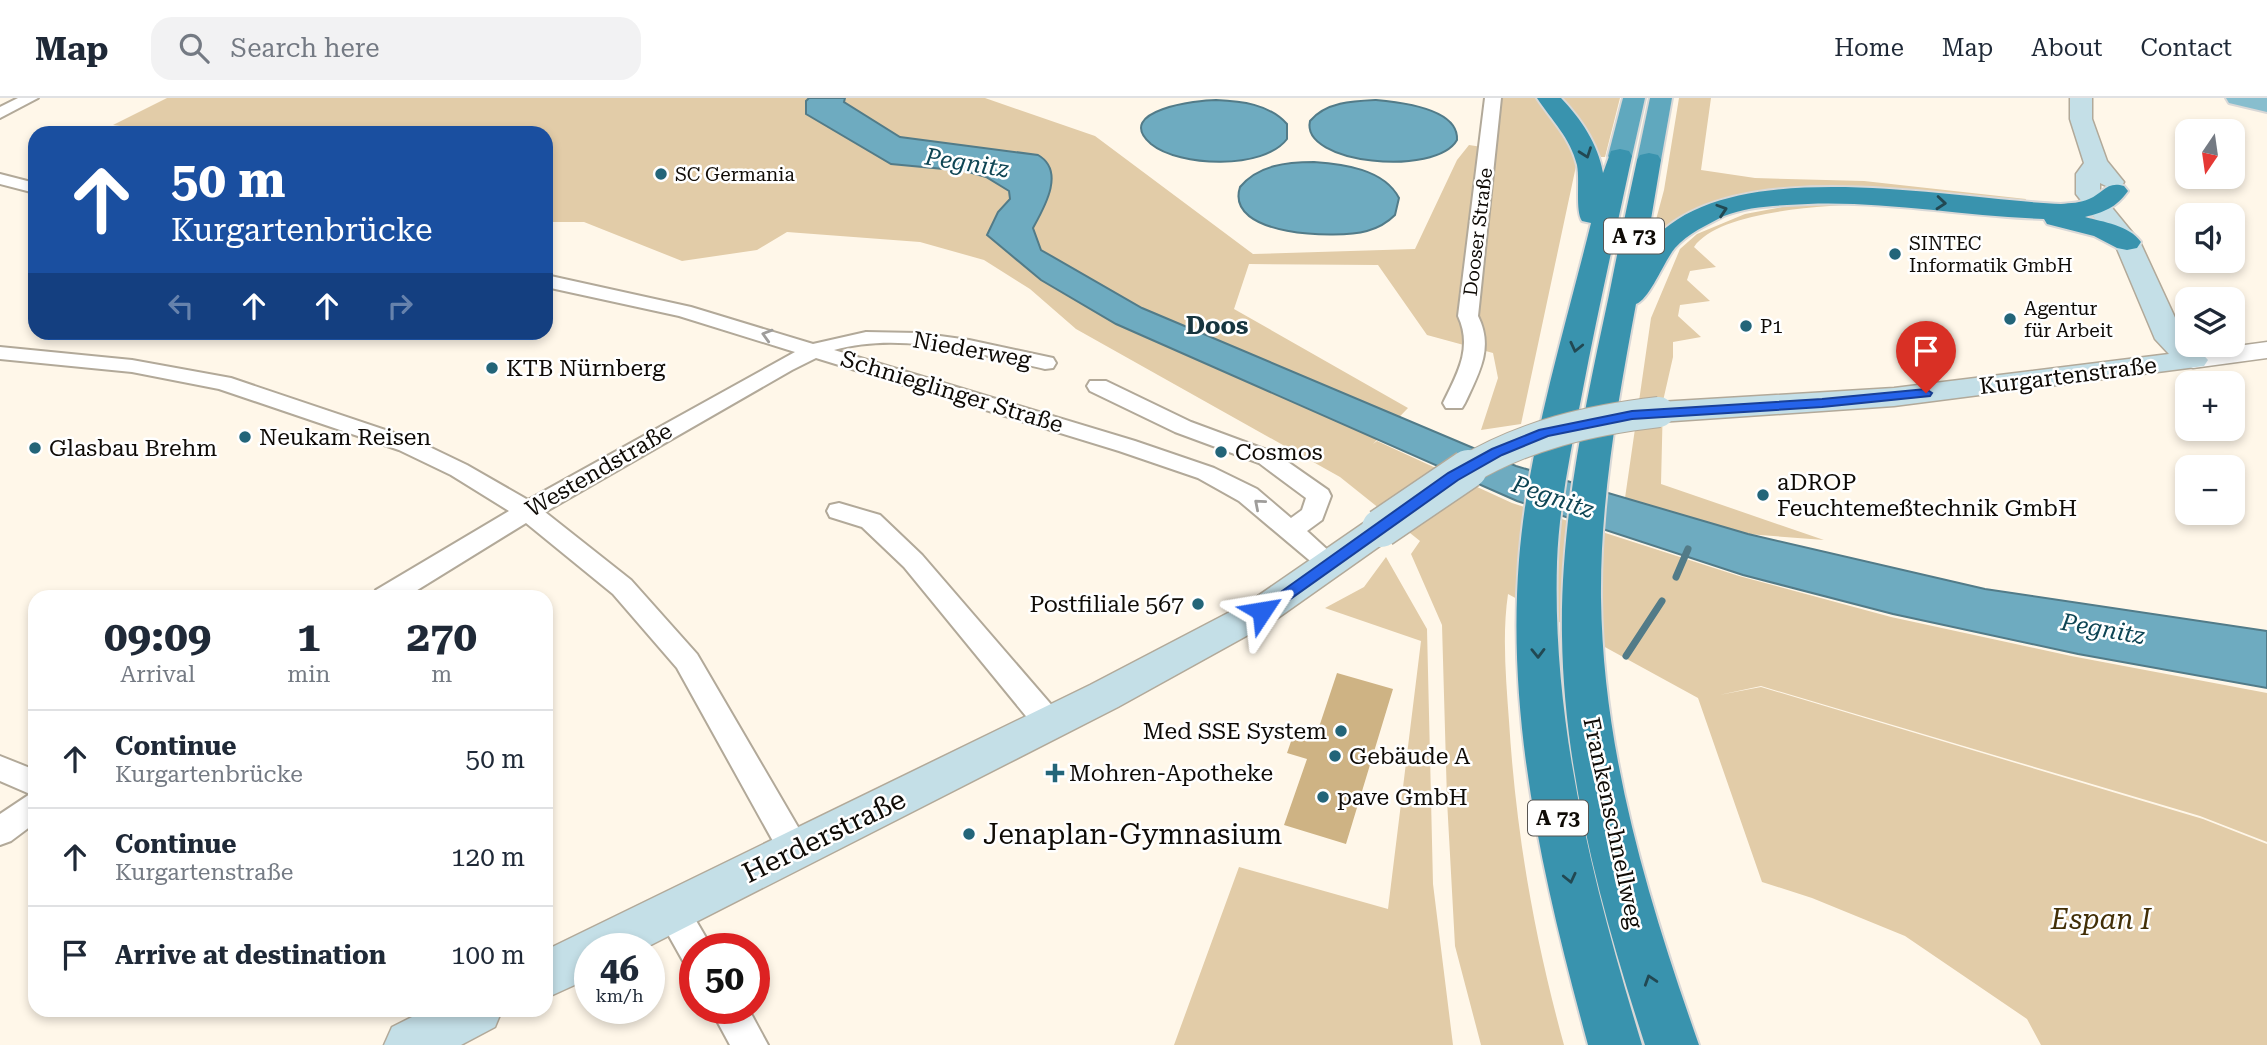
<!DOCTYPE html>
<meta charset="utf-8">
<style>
:root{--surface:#fff;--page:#f2f2f3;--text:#1f2937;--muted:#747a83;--line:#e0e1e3}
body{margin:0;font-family:"Roboto Serif",serif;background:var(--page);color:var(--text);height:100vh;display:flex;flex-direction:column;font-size:26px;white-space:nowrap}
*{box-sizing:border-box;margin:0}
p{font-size:23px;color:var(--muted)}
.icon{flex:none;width:38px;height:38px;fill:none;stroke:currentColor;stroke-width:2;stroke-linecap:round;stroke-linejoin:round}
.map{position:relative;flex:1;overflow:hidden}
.sheet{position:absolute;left:28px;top:492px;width:525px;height:427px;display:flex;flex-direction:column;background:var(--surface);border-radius:21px;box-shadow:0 4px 10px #0003}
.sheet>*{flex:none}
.banner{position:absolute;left:28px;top:28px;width:525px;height:214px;border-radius:21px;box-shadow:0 4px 10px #0003;background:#1a4fa0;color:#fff;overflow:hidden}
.needle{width:46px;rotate:193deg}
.controls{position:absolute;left:2175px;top:21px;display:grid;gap:14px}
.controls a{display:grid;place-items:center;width:70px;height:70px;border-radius:14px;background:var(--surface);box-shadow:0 4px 10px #0003;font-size:35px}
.speed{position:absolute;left:574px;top:835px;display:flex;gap:14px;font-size:35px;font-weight:700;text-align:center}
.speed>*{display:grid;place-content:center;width:91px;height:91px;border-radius:50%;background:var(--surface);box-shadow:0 4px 10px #0003;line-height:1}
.speed small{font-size:18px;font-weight:400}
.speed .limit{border:10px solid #d22;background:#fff;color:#111}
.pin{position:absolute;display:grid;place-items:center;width:60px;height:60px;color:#fff;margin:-72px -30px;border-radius:50% 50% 50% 0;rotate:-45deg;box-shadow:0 0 7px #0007}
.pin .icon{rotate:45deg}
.me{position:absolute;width:77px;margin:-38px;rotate:57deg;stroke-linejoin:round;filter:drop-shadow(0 0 5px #0008)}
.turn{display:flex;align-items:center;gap:24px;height:147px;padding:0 28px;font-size:32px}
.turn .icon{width:91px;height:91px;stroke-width:2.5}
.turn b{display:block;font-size:49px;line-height:60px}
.lanes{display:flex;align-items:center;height:66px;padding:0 28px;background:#0003;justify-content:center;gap:35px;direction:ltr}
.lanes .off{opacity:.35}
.eta{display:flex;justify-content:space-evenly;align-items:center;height:119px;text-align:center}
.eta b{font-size:42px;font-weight:700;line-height:49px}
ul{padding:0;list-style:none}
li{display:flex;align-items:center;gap:21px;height:98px;padding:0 28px;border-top:2px solid var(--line)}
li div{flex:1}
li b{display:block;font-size:26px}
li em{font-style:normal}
header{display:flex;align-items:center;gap:42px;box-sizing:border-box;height:98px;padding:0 35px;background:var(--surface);border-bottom:2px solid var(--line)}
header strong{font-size:33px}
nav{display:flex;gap:38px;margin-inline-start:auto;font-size:24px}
.search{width:490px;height:63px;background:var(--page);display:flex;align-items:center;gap:18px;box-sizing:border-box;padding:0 24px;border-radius:21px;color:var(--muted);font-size:26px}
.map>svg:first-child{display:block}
.green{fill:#e2cca8}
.water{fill:#6eabc0;stroke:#527b88;stroke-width:2}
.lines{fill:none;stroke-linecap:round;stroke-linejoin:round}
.stream{stroke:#527b88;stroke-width:7}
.building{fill:#ceb384}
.minor-casing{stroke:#b2a999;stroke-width:4}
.tertiary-casing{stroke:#b2a999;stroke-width:3}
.secondary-casing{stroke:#b2a999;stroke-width:3}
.primary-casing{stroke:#d9d8d7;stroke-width:4}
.trunk-casing{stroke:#d9d8d7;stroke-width:4}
.motorway-casing{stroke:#d9d8d7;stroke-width:4}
.minor{fill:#fff;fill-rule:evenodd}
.tertiary{fill:#fff;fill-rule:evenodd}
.secondary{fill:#c4dfe7;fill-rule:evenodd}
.primary{fill:#88bece;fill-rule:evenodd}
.trunk{fill:#60a8be;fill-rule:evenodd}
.motorway{fill:#3993ae;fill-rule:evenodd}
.secondary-bridge-far1-casing{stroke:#b2a999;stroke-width:32;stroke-linecap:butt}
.secondary-bridge-casing{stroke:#b2a999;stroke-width:41;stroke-linecap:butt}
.secondary-bridge-far1{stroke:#c4dfe7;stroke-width:30}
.secondary-bridge{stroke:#c4dfe7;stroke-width:38}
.oneway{stroke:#224852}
.oneway2{stroke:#9f9d9b}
.route{fill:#2563eb;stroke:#184099;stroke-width:2}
.poi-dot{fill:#236579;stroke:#fff;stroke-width:2.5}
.labels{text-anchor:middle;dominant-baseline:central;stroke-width:5;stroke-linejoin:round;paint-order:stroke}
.far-poi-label{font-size:19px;fill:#0f0b06;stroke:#fff;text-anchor:start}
.far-street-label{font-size:19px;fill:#0f0b06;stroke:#fff}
.shield{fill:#fff;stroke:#575451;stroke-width:2}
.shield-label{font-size:21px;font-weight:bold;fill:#0f0b06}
.street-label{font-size:23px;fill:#0f0b06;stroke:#fff}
.poi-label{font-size:23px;fill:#0f0b06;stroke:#fff;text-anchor:start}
.water-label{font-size:24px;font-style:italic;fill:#0e4554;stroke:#fff}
.far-district-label{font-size:24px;font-weight:bold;fill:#17353f;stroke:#fff}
.near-poi-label{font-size:28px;fill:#0f0b06;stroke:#fff;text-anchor:start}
.near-street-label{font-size:28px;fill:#0f0b06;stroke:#fff}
.near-park-label{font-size:28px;font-style:italic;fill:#422f07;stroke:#fff}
</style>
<header>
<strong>Map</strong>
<div class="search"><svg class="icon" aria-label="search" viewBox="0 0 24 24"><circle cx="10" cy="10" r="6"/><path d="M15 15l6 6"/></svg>Search here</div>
<nav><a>Home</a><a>Map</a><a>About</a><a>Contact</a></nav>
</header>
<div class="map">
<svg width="2267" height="947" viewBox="0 0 2267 947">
<rect width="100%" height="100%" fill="#fff7e9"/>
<g class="green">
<path d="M 167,0 L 985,0 L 1095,38 L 1253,156 L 1415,151 L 1457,62 L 1469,47 L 1495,51 L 1498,0 L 1539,0 L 1579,54 L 1521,326 L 1481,332 L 1498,280 L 1493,255 L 1427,237 L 1378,167 L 1249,166 L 1234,211 L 1408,310 L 1373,346 L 1377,343 L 1512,405 L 1739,478 L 1891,519 L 2071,558 L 2267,595 L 2267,744 L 2200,718 L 1761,588 L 1719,597 L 1761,589 L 2203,721 L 2267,746 L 2267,947 L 2041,947 L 2027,921 L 1905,838 L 1812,800 L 1762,784 L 1698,600 L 1508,496 C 1502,537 1506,581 1509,623 C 1516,735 1534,838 1564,947 L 1481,947 L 1455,848 L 1447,702 L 1442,527 L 1411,456 L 1420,443 L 1340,379 L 1076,231 L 1030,191 L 984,162 L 920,144 L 787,134 L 757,152 L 682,163 L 584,124 L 546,124 L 546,35 L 173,35 L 113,27 Z"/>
<path d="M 1556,0 L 1620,0 L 1605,59 L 1601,59 L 1575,17 Z"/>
<path d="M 1679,0 L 1711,0 L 1701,72 L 1755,80 L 1864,83 L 2026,101 L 2021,120 C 1987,116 1954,110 1920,108 C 1871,104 1723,106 1694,149 L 1716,169 L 1690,173 L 1687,182 L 1710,203 L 1680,207 L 1678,218 L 1701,239 L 1673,244 L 1673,259 L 1663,303 L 1661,386 L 1824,442 L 1747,436 L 1625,400 L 1651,220 L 1680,151 L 1697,136 L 1745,116 L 1782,109 L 1760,98 L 1653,147 L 1650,144 L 1664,92 Z"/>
<path d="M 1386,459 L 1427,531 L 1433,786 L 1453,947 L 1174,947 L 1239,769 L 1388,811 L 1421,543 L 1325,510 L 1364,489 Z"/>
</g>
<g class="water">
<path d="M 809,0 L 845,0 L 844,4 L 900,39 L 1038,57 C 1066,73 1044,110 1033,130 L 1041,152 L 1142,210 L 1516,368 L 1748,436 L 1985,491 L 2267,533 L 2267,590 L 2078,556 L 1893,516 L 1743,477 L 1517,403 L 1116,226 L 1041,182 L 987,137 L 998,114 L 1010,101 L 1009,93 L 986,79 L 965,73 L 891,66 L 806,16 L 806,3 Z"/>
<path d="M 1216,2 C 1241,3 1269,6 1287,26 L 1287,41 C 1264,72 1179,69 1151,46 C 1112,12 1199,2 1216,2 Z"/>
<path d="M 1376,2 C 1399,4 1459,10 1457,42 C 1436,79 1300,66 1310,23 C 1326,4 1353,3 1376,2 Z"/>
<path d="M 1314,64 C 1343,66 1384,71 1399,100 L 1395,117 C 1387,125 1378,130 1367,133 C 1339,141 1224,139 1240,89 C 1258,67 1287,64 1314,64 Z"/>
</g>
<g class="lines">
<g class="stream">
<path d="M 1676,479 L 1688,451"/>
<path d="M 1626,558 L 1662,503"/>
</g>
</g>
<path class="building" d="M 1337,575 L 1393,591 L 1346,746 L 1284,727 L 1307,661 L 1287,655 L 1296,629 L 1317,635 Z"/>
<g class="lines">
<g class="minor-casing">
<g id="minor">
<path d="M 18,0 L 38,0 L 0,20 L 0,9 Z"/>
<path d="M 1485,0 L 1501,0 L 1478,218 C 1494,250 1479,275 1465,305 L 1462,310 L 1446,310 L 1443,305 C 1457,276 1473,250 1458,218 Z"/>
<path d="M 0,76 L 35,85 L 35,95 L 0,86 Z"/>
<path d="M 546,177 L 691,209 L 813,246 L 866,234 L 918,235 L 969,242 L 1053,260 L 1056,265 L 1053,270 L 1045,271 C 979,256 902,233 834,252 L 1135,343 L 1214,370 L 1257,391 L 1291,420 L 1302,412 L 1306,400 L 1259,365 L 1175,334 L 1090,293 L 1087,288 L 1090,283 L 1106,283 L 1191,324 L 1275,355 L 1328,392 L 1331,398 L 1322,422 L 1307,433 L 1343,466 L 1339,472 L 1330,475 L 1321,472 L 1239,403 L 1198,380 L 1119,353 L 816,260 L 792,272 L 545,414 L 631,482 L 697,556 L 812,753 L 808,763 L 796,767 L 784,763 L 677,570 L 613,496 L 526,425 L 406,499 L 372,499 L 376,492 L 509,413 L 451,377 L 399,352 L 219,291 L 132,274 L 0,261 L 0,249 L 132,262 L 231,280 L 415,342 L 467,367 L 528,402 L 795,254 L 679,218 L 546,189 Z"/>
<path d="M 839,405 L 880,417 L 922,457 L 1061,618 L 1065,626 L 1061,634 L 1050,637 L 1039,634 L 904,469 L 862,429 L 830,419 L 827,413 L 830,407 Z"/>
<path d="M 0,658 L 35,672 L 35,725 L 11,743 L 0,747 L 0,716 L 30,696 L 0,683 Z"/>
<path d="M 672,798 L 684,802 L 712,850 L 695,850 L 695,868 L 683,863 L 655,813 L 660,802 Z"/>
<path d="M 710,910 L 748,910 L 768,947 L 730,947 Z"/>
</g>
</g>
<g class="tertiary-casing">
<path id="tertiary" d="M 2267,244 L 2267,260 L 2193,270 L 2184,267 L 2180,262 L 2184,257 L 2193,254 Z"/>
</g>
<g class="secondary-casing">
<g id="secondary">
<path d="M 2070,0 L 2092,0 L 2092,21 L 2107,63 L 2124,84 L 2121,89 L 2112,91 L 2100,85 L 2100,95 L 2140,144 L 2183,237 L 2188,241 L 2188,247 L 2194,247 L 2208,262 L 2204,268 L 1894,308 L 1659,324 L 1648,321 L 1643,314 L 1648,307 L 1659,304 L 1894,290 L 2169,256 L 2155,241 L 2115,146 L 2076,96 L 2076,76 L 2084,65 L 2070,21 Z"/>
<path d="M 1381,418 L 1394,422 L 1399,430 L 1394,438 L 1275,522 L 1118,609 L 645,850 L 590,850 L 590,880 L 546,900 L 546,852 L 1090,587 L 1249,504 L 1368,422 Z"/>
<path d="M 426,912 L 502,912 L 495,929 L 461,947 L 384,947 L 392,929 Z"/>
</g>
</g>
<g class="primary-casing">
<path id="primary" d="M 2226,0 L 2267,0 L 2267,14 L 2229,5 Z"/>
</g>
<g class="trunk-casing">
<g id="trunk">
<path d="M 1623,0 L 1645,0 L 1632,58 L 1629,63 L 1620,65 L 1611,63 L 1608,58 Z"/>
<path d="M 1650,0 L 1672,0 L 1661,62 L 1658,67 L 1649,69 L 1640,67 L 1637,62 Z"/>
</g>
</g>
<g class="motorway-casing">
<g id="motorway">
<path d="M 1537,0 L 1561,0 C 1581,21 1598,46 1603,75 L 1611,53 L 1620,51 L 1629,53 L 1632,58 C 1615,137 1597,217 1582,296 C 1571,352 1559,408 1557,464 C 1552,630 1594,789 1642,947 L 1588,947 C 1545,789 1506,627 1519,462 C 1528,348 1564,235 1591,125 L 1582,123 C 1575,113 1580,82 1577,67 C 1570,39 1552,23 1537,0 Z"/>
<path d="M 1649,55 L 1658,57 L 1661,62 L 1646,151 C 1718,50 1953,102 2061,106 C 2070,105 2081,105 2089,101 C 2104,95 2106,83 2124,88 L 2128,93 C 2116,110 2104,114 2085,119 C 2103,124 2129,127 2141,144 L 2137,150 L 2127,152 L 2117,150 L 2094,138 L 2047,126 L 2044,121 C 1958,118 1873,100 1787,107 C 1767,108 1743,110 1724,118 C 1707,127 1688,135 1675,150 C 1664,163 1650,201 1636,206 C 1618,303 1600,402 1601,500 C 1603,655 1648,802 1699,947 L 1645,947 C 1602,814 1564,678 1562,538 C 1560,423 1585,309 1609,197 C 1618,152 1627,107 1637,62 L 1640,57 Z"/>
</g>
</g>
<use href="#minor" class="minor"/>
<use href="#tertiary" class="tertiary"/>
<use href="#secondary" class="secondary"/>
<use href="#primary" class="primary"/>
<use href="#trunk" class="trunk"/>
<use href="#motorway" class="motorway"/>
<g class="secondary-bridge-far1-casing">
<path id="secondary-bridge-far1" d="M 1465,373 C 1525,337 1590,322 1659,314"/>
</g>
<g class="secondary-bridge-casing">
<path id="secondary-bridge" d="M 1381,430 L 1468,371"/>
</g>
<use href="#secondary-bridge-far1" class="secondary-bridge-far1"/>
<use href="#secondary-bridge" class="secondary-bridge"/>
</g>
<defs><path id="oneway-chevron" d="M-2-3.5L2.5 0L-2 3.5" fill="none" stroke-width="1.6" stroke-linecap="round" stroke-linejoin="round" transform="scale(1.75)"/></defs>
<g class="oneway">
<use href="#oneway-chevron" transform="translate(1586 55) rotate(70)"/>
<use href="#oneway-chevron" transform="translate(1941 105) rotate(5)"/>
<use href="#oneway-chevron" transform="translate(1722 112) rotate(-18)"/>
<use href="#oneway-chevron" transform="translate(1576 249) rotate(103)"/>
<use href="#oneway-chevron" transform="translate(1538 555) rotate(89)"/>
<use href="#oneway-chevron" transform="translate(1570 780) rotate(77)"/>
<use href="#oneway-chevron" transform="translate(1650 882) rotate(-108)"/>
</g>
<g class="oneway2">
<use href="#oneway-chevron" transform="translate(767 237) rotate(-164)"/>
<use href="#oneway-chevron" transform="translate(1259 406) rotate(-139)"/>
</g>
<path class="route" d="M 1926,291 L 1932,295 L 1930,298 L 1822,309 L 1632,321 L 1548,338 L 1502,357 L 1458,382 L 1268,517 L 1262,519 L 1254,513 L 1448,375 L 1492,351 L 1539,332 L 1632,313 L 1822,301 Z"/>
<g class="poi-dot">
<circle cx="661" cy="76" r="7"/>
<circle cx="1895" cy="156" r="7"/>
<circle cx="2010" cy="221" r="7"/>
<circle cx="1746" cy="228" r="7"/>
<circle cx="492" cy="270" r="7"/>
<circle cx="245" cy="339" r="7"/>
<circle cx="35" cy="350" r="7"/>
<circle cx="1221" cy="354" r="7"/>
<circle cx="1763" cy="397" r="7"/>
<circle cx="1198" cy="506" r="7"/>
<circle cx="1341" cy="633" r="7"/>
<circle cx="1335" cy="658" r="7"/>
<path d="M1051.5 664.5h7v7h7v7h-7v7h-7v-7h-7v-7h7z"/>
<circle cx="1323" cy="699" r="7"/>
<circle cx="969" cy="736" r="7"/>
</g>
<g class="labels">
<g class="far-poi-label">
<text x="675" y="76">SC Germania</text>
<text x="1909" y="145">SINTEC<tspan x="1909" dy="22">Informatik GmbH</tspan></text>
<text x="2024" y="210">Agentur<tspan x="2024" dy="22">für Arbeit</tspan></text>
<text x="1760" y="228">P1</text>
</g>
<g class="far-street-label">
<text transform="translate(1478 134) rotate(-83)">Dooser Straße</text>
</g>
<g class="shield">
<rect x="1604" y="120.5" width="60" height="35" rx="5"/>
<rect x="1528" y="702.5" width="60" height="35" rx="5"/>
</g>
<g class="shield-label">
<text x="1634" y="138">A 73</text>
<text x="1558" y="720">A 73</text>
</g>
<g class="street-label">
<text transform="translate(972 252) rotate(10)">Niederweg</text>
<text transform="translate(2068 278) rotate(-7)">Kurgartenstraße</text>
<text transform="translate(952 294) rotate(17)">Schnieglinger Straße</text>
<text transform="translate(599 372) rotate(-30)">Westendstraße</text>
<text transform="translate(1613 725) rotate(78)">Frankenschnellweg</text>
</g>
<g class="poi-label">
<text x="506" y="270">KTB Nürnberg</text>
<text x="259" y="339">Neukam Reisen</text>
<text x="49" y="350">Glasbau Brehm</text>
<text x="1235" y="354">Cosmos</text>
<text x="1777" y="384">aDROP<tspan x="1777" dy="26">Feuchtemeßtechnik GmbH</tspan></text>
<text x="1184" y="506" text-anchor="end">Postfiliale 567</text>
<text x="1327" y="633" text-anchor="end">Med SSE System</text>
<text x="1349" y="658">Gebäude A</text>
<text x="1069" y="675">Mohren-Apotheke</text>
<text x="1337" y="699">pave GmbH</text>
</g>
<g class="water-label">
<text transform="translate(967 65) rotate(9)">Pegnitz</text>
<text transform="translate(1553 399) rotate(19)">Pegnitz</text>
<text transform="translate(2103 531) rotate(10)">Pegnitz</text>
</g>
<g class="far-district-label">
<text x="1217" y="228">Doos</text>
</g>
<g class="near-poi-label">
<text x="983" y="736">Jenaplan-Gymnasium</text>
</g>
<g class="near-street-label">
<text transform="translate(824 738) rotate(-26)">Herderstraße</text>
</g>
<g class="near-park-label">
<text x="2101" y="821">Espan I</text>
</g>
</g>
</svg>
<div class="controls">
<a><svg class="needle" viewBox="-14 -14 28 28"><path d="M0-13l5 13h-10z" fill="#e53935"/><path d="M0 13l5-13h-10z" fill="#747a83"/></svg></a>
<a><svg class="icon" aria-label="sound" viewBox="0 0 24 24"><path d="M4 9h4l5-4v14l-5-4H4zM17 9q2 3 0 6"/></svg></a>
<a><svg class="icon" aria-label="layers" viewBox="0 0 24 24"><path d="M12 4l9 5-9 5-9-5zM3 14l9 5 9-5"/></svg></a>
<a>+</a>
<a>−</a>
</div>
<div class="speed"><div>46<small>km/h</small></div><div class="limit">50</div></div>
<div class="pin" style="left:1926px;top:295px;background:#d93025"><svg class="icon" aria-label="arrive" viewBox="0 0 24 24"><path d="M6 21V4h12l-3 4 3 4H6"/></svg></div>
<svg class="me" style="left:1262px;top:513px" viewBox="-20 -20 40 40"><path d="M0-17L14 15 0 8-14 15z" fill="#2563eb" stroke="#fff" stroke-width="4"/></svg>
<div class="banner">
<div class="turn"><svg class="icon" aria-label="ahead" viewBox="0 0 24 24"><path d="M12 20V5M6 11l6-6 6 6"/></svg><div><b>50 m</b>Kurgartenbrücke</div></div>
<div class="lanes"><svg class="icon off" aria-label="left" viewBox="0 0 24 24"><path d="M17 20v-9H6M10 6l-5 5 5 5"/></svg><svg class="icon" aria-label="ahead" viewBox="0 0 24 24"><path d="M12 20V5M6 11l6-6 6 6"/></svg><svg class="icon" aria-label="ahead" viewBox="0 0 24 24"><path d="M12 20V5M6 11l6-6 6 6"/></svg><svg class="icon off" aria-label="right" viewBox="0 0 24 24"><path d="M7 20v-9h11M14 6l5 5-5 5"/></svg></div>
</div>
<section class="sheet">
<div class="eta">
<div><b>09:09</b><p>Arrival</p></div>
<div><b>1</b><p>min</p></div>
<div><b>270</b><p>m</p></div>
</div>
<ul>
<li><svg class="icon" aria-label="ahead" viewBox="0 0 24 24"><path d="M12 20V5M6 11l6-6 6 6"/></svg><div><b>Continue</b><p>Kurgartenbrücke</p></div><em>50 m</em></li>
<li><svg class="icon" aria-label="ahead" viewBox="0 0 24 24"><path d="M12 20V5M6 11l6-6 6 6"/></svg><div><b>Continue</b><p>Kurgartenstraße</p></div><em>120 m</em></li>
<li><svg class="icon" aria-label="arrive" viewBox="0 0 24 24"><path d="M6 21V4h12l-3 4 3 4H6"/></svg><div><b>Arrive at destination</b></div><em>100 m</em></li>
</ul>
</section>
</div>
